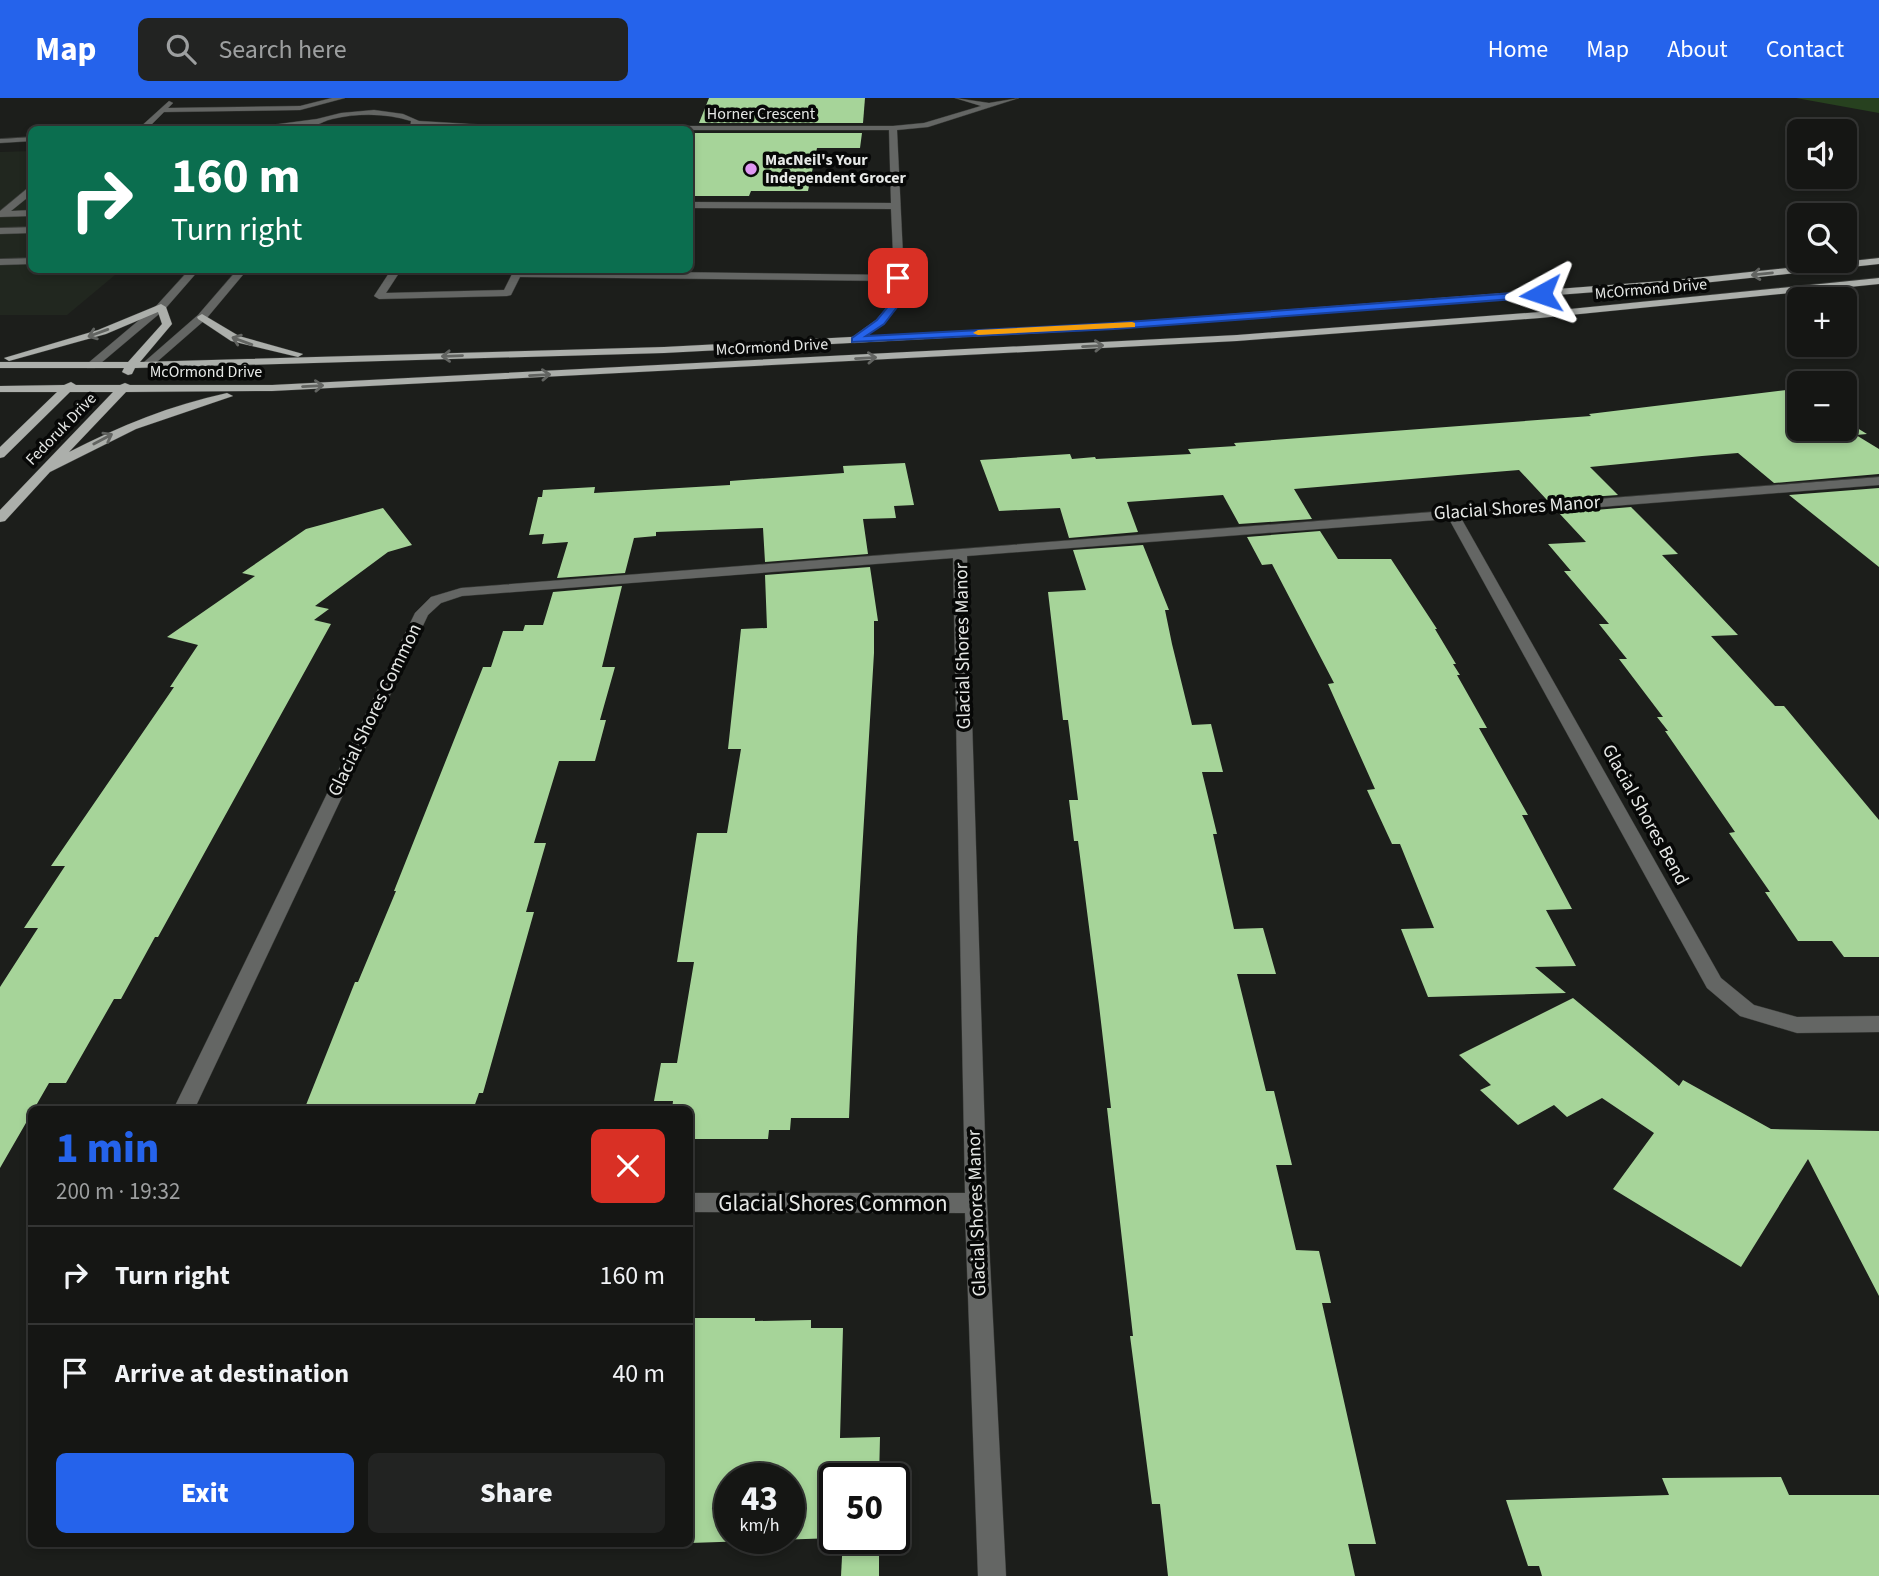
<!DOCTYPE html>
<meta charset="utf-8">
<style>
:root{--surface:#151614;--page:#222322;--text:#f1f3f6;--muted:#9d9fa0;--line:#343534;--accent:#2563eb}
body{margin:0;font-family:"Source Sans 3",sans-serif;background:var(--page);color:var(--text);height:100vh;display:flex;flex-direction:column;font-size:26px;white-space:nowrap}
*{box-sizing:border-box;margin:0}
p{font-size:23px;color:var(--muted)}
.icon{flex:none;width:38px;height:38px;fill:none;stroke:currentColor;stroke-width:2;stroke-linecap:round;stroke-linejoin:round}
.map{position:relative;flex:1;overflow:hidden}
.sheet{position:absolute;left:28px;top:1008px;width:665px;height:441px;display:flex;flex-direction:column;background:var(--surface);border-radius:10px;box-shadow:0 4px 10px #0003,0 0 0 2px var(--line)}
.sheet>*{flex:none}
.hud{position:absolute;left:28px;top:28px;width:665px;height:147px;border-radius:10px;box-shadow:0 4px 10px #0003,0 0 0 2px var(--line);background:#0b6e4f;color:#fff;overflow:hidden}
.controls{position:absolute;left:1787px;top:21px;display:grid;gap:14px}
.controls a{display:grid;place-items:center;width:70px;height:70px;border-radius:10px;background:var(--surface);box-shadow:0 4px 10px #0003,0 0 0 2px var(--line);font-size:35px}
.speed{position:absolute;left:714px;top:1365px;display:flex;gap:14px;font-size:35px;font-weight:700;text-align:center}
.speed>*{display:grid;place-content:center;width:91px;height:91px;border-radius:50%;background:var(--surface);box-shadow:0 4px 10px #0003,0 0 0 2px var(--line);line-height:1}
.speed small{font-size:18px;font-weight:400}
.speed .limit{border:4px solid #111;border-radius:10px;background:#fff;color:#111}
.pin{position:absolute;display:grid;place-items:center;width:60px;height:60px;color:#fff;margin:-30px;border-radius:14px;box-shadow:0 4px 10px #0006}
.me{position:absolute;width:77px;margin:-38px;rotate:265deg;stroke-linejoin:round;filter:drop-shadow(0 0 5px #0008)}
.turn{display:flex;align-items:center;gap:24px;height:147px;padding:0 28px;font-size:32px}
.turn .icon{width:91px;height:91px;stroke-width:2.5}
.turn b{display:block;font-size:49px;line-height:60px}
.round{display:grid;place-items:center;flex:none;width:74px;height:74px;border-radius:10px;background:var(--page)}
.overview{display:flex;align-items:center;justify-content:space-between;height:119px;padding:0 28px}
h1{font-size:42px;font-weight:800;line-height:52px;color:var(--accent)}
.button{display:flex;gap:14px;margin-top:auto;padding:14px 28px}
.button a{flex:1;height:80px;border-radius:10px;background:var(--accent);color:#fff;font-size:28px;font-weight:800;line-height:80px;text-align:center}
.button a+a{background:var(--page);color:var(--text)}
ul{padding:0;list-style:none}
li{display:flex;align-items:center;gap:21px;height:98px;padding:0 28px;border-top:2px solid var(--line)}
li div{flex:1}
li b{display:block;font-size:26px}
li em{font-style:normal}
header{display:flex;align-items:center;gap:42px;box-sizing:border-box;height:98px;padding:0 35px;background:var(--accent);color:#fff}
header strong{font-size:33px}
nav{display:flex;gap:38px;margin-inline-start:auto;font-size:24px}
.search{width:490px;height:63px;background:var(--page);display:flex;align-items:center;gap:18px;box-sizing:border-box;padding:0 24px;border-radius:10px;color:var(--muted);font-size:26px}
.map>svg:first-child{display:block}
.built{fill:#21271f}
.green{fill:#27411f}
.building{fill:#a6d499;fill-rule:evenodd}
.lines{fill:none;stroke-linecap:round;stroke-linejoin:round}
.minor-casing{stroke:#383a37;stroke-width:1}
.major-casing{stroke:#383a37;stroke-width:1}
.minor{fill:#646664;fill-rule:evenodd}
.major{fill:#acafab;fill-rule:evenodd}
.oneway{stroke:#626461}
.route{fill:#2563eb;stroke:#184099;stroke-width:2}
.slow{fill:#f59e0b}
.poi-dot{fill:#de98f2;stroke:#070807;stroke-width:2.5}
.labels{text-anchor:middle;dominant-baseline:central;stroke-width:7;stroke-linejoin:round;paint-order:stroke}
.far-street-label{font-size:16px;fill:#e6e8e6;stroke:#070807}
.far-poi-label{font-size:16px;font-weight:bold;fill:#e6e8e6;stroke:#070807;text-anchor:start}
.street-label{font-size:19px;fill:#e6e8e6;stroke:#070807}
.near-street-label{font-size:23px;fill:#e6e8e6;stroke:#070807}
</style>
<header>
<strong>Map</strong>
<div class="search"><svg class="icon" aria-label="search" viewBox="0 0 24 24"><circle cx="10" cy="10" r="6"/><path d="M15 15l6 6"/></svg>Search here</div>
<nav><a>Home</a><a>Map</a><a>About</a><a>Contact</a></nav>
</header>
<div class="map">
<svg width="1879" height="1478" viewBox="0 0 1879 1478">
<rect width="100%" height="100%" fill="#1c1e1b"/>
<path class="built" d="M 31,53 L 32,172 L 121,172 L 67,217 L 0,217 L 0,54 Z"/>
<path class="green" d="M 1796,0 L 1879,0 L 1879,15 Z"/>
<g class="building">
<path d="M 709,0 L 865,0 L 863,25 L 699,25 Z"/>
<path d="M 695,35 L 862,35 L 860,50 L 817,50 L 808,93 L 751,93 L 749,98 L 690,98 L 690,49 Z"/>
<path d="M 1795,291 L 1799,293 L 1799,331 L 1844,331 L 1844,322 L 1867,336 L 1856,337 L 1879,351 L 1879,376 L 1774,385 L 1738,355 L 1702,358 L 1590,369 L 1618,397 L 1547,402 L 1519,372 L 1458,377 L 1294,391 L 1312,421 L 1239,426 L 1223,397 L 1127,404 L 1138,434 L 1069,440 L 1060,410 L 999,413 L 980,362 L 1070,356 L 1072,361 L 1095,359 L 1096,361 L 1191,356 L 1188,351 L 1236,348 L 1234,345 L 1591,318 L 1589,316 Z"/>
<path d="M 905,365 L 914,407 L 894,408 L 896,420 L 863,421 L 868,456 L 765,464 L 763,430 L 656,434 L 656,438 L 634,440 L 625,475 L 557,480 L 568,444 L 542,446 L 544,436 L 529,437 L 538,399 L 542,399 L 543,392 L 595,389 L 594,395 L 730,387 L 730,383 L 844,375 L 843,368 Z"/>
<path d="M 1879,390 L 1879,469 L 1789,397 Z"/>
<path d="M 1631,409 L 1678,456 L 1662,457 L 1738,537 L 1711,538 L 1775,608 L 1784,608 L 1879,722 L 1879,859 L 1844,859 L 1832,843 L 1798,843 L 1765,794 L 1770,794 L 1729,735 L 1735,734 L 1665,633 L 1668,633 L 1657,619 L 1663,619 L 1619,561 L 1627,561 L 1599,526 L 1609,526 L 1564,473 L 1571,473 L 1548,446 L 1586,444 L 1559,415 Z"/>
<path d="M 383,410 L 412,447 L 388,454 L 315,508 L 329,511 L 314,522 L 331,526 L 158,839 L 155,839 L 121,901 L 114,901 L 66,985 L 49,985 L 0,1070 L 0,889 L 38,830 L 24,830 L 65,768 L 51,768 L 174,589 L 170,589 L 198,547 L 167,539 L 255,478 L 242,475 L 306,431 Z"/>
<path d="M 1320,433 L 1338,461 L 1391,461 L 1437,531 L 1435,531 L 1456,566 L 1453,566 L 1460,577 L 1457,577 L 1487,630 L 1479,630 L 1528,717 L 1522,717 L 1572,811 L 1546,812 L 1576,868 L 1535,869 L 1566,895 L 1428,899 L 1401,831 L 1434,830 L 1400,746 L 1392,746 L 1367,692 L 1375,691 L 1328,586 L 1334,585 L 1272,466 L 1262,467 L 1247,439 Z"/>
<path d="M 1143,447 L 1169,512 L 1165,512 L 1172,546 L 1192,627 L 1211,626 L 1223,674 L 1202,674 L 1217,736 L 1213,736 L 1234,831 L 1263,830 L 1276,876 L 1237,876 L 1266,993 L 1274,993 L 1292,1067 L 1276,1067 L 1296,1152 L 1319,1153 L 1331,1205 L 1322,1205 L 1376,1446 L 1348,1446 L 1355,1478 L 1168,1478 L 1160,1406 L 1152,1406 L 1130,1238 L 1133,1238 L 1107,1010 L 1111,1010 L 1099,907 L 1078,743 L 1074,743 L 1069,702 L 1078,702 L 1068,622 L 1063,622 L 1048,494 L 1086,492 L 1073,452 Z"/>
<path d="M 870,469 L 878,523 L 874,523 L 874,555 L 857,839 L 849,1020 L 791,1020 L 790,1032 L 769,1032 L 768,1041 L 690,1041 L 690,1012 L 672,1012 L 673,1003 L 654,1003 L 661,965 L 677,965 L 694,864 L 677,864 L 697,735 L 727,735 L 741,651 L 728,651 L 741,531 L 767,530 L 765,477 Z"/>
<path d="M 622,488 L 602,569 L 615,569 L 600,622 L 606,622 L 595,663 L 559,663 L 534,745 L 546,745 L 526,814 L 534,814 L 483,995 L 479,995 L 473,1012 L 304,1012 L 355,884 L 358,884 L 396,793 L 394,793 L 483,569 L 491,569 L 503,533 L 523,533 L 525,527 L 543,527 L 553,494 Z"/>
<path d="M 1573,900 L 1679,988 L 1683,982 L 1771,1031 L 1879,1033 L 1879,1198 L 1808,1061 L 1741,1169 L 1613,1091 L 1654,1035 L 1602,1000 L 1567,1019 L 1554,1007 L 1518,1027 L 1480,992 L 1491,987 L 1459,957 Z"/>
<path d="M 690,1220 L 755,1220 L 755,1223 L 811,1222 L 811,1230 L 843,1230 L 840,1340 L 880,1339 L 879,1381 L 835,1381 L 835,1440 L 690,1445 ZM 730,1381 L 789,1381 L 789,1440 L 730,1440 Z"/>
<path d="M 1781,1379 L 1789,1397 L 1879,1397 L 1879,1478 L 1542,1478 L 1539,1468 L 1528,1468 L 1506,1402 L 1669,1397 L 1662,1380 Z"/>
<path d="M 843,1440 L 879,1440 L 879,1478 L 841,1478 Z"/>
</g>
<g class="lines">
<g class="minor-casing">
<g id="minor">
<path d="M 332,0 L 345,0 L 300,12 L 164,14 L 146,32 L 137,32 L 169,3 L 173,5 L 168,10 L 300,8 Z"/>
<path d="M 955,0 L 989,5 L 1019,0 L 928,29 L 897,32 L 905,200 L 884,226 L 855,245 L 851,244 L 851,240 L 876,222 L 895,200 L 894,183 L 520,179 L 511,197 L 507,198 L 379,201 L 374,198 L 391,172 L 401,172 L 386,195 L 504,192 L 514,172 L 894,177 L 891,111 L 690,110 L 690,104 L 891,105 L 889,32 L 489,32 L 418,27 L 418,32 L 410,32 L 411,23 C 386,15 357,15 332,21 C 320,24 311,32 299,32 L 307,26 L 234,32 L 317,21 L 341,15 L 374,12 L 403,16 L 419,23 L 503,28 L 893,28 L 924,25 L 981,8 Z"/>
<path d="M 32,39 L 32,43 L 0,45 L 0,41 Z"/>
<path d="M 29,89 L 32,89 L 32,96 L 11,113 L 32,112 L 32,118 L 0,119 L 0,113 Z"/>
<path d="M 32,129 L 32,135 L 0,136 L 0,130 Z"/>
<path d="M 32,160 L 32,166 L 0,167 L 0,161 Z"/>
<path d="M 189,172 L 199,172 L 165,211 L 95,270 L 87,270 L 87,266 L 157,207 Z"/>
<path d="M 237,172 L 247,172 L 206,221 L 151,269 L 143,269 L 143,265 L 198,217 Z"/>
<path d="M 1879,379 L 1879,387 L 1461,420 L 1721,880 L 1754,907 L 1797,919 L 1879,918 L 1879,934 L 1797,935 L 1740,918 L 1707,890 L 1449,421 L 967,458 L 987,1105 L 1006,1478 L 978,1478 L 965,1115 L 690,1114 L 690,1095 L 965,1095 L 953,460 L 462,498 L 441,505 L 428,517 L 194,1012 L 173,1012 L 415,515 L 431,499 L 461,490 Z"/>
</g>
</g>
<g class="major-casing">
<g id="major">
<path d="M 1879,160 L 1879,166 L 1675,188 L 1114,231 L 664,255 L 135,270 L 132,276 L 128,277 L 122,274 L 124,270 L 0,270 L 0,264 L 128,264 L 162,226 L 158,214 L 106,236 L 9,263 L 4,260 L 98,232 L 161,206 L 166,209 L 172,226 L 140,264 L 664,249 L 1114,225 L 1675,182 Z"/>
<path d="M 1879,180 L 1879,186 L 1540,220 L 1237,243 L 272,293 L 126,294 L 69,354 C 120,328 171,307 227,295 L 233,298 L 136,331 L 50,374 L 5,423 L 0,424 L 0,412 L 113,294 L 70,294 L 4,359 L 0,360 L 0,349 L 57,294 L 0,294 L 0,288 L 64,287 L 71,284 L 76,287 L 120,287 L 125,285 L 130,287 L 272,287 L 1237,237 L 1540,214 Z"/>
<path d="M 202,216 L 239,238 L 303,256 L 298,259 L 231,243 L 198,221 L 197,219 Z"/>
</g>
</g>
<use href="#minor" class="minor"/>
<use href="#major" class="major"/>
</g>
<defs><path id="oneway-shaft" d="M-6 0H5M1.5-3L5.5 0L1.5 3" fill="none" stroke-width="1.6" stroke-linecap="round" stroke-linejoin="round" transform="scale(1.75)"/></defs>
<g class="oneway">
<use href="#oneway-shaft" transform="translate(1762 176) rotate(174)"/>
<use href="#oneway-shaft" transform="translate(98 235) rotate(160)"/>
<use href="#oneway-shaft" transform="translate(242 243) rotate(-160)"/>
<use href="#oneway-shaft" transform="translate(1093 248) rotate(-3)"/>
<use href="#oneway-shaft" transform="translate(452 258) rotate(178)"/>
<use href="#oneway-shaft" transform="translate(866 260) rotate(-3)"/>
<use href="#oneway-shaft" transform="translate(540 277) rotate(-3)"/>
<use href="#oneway-shaft" transform="translate(313 288) rotate(-3)"/>
<use href="#oneway-shaft" transform="translate(103 341) rotate(-28)"/>
</g>
<path class="route" d="M 898,177 L 903,180 L 904,200 L 884,226 L 866,238 L 1114,225 L 1541,193 L 1545,196 L 1541,199 L 1114,231 L 852,244 L 852,240 L 877,222 L 895,200 L 894,180 Z"/>
<path class="slow" d="M 1132,224 L 1135,225 L 1135,229 L 978,237 L 973,235 L 978,232 Z"/>
<circle class="poi-dot" cx="751" cy="71" r="7"/>
<g class="labels">
<g class="far-street-label">
<text x="761" y="16">Horner Crescent</text>
<text transform="translate(1651 191) rotate(-5)">McOrmond Drive</text>
<text transform="translate(772 249) rotate(-3)">McOrmond Drive</text>
<text x="206" y="274">McOrmond Drive</text>
<text transform="translate(61 331) rotate(-46)">Fedoruk Drive</text>
</g>
<g class="far-poi-label">
<text x="765" y="62">MacNeil's Your<tspan x="765" dy="18">Independent Grocer</tspan></text>
</g>
<g class="street-label">
<text transform="translate(1517 410) rotate(-4)">Glacial Shores Manor</text>
<text transform="translate(963 548) rotate(-91)">Glacial Shores Manor</text>
<text transform="translate(375 612) rotate(-64)">Glacial Shores Common</text>
<text transform="translate(1645 717) rotate(61)">Glacial Shores Bend</text>
<text transform="translate(977 1115) rotate(-92)">Glacial Shores Manor</text>
</g>
<g class="near-street-label">
<text x="833" y="1105">Glacial Shores Common</text>
</g>
</g>
</svg>
<div class="controls">
<a><svg class="icon" aria-label="sound" viewBox="0 0 24 24"><path d="M4 9h4l5-4v14l-5-4H4zM17 9q2 3 0 6"/></svg></a>
<a><svg class="icon" aria-label="search" viewBox="0 0 24 24"><circle cx="10" cy="10" r="6"/><path d="M15 15l6 6"/></svg></a>
<a>+</a>
<a>−</a>
</div>
<div class="speed"><div>43<small>km/h</small></div><div class="limit">50</div></div>
<div class="pin" style="left:898px;top:180px;background:#d93025"><svg class="icon" aria-label="arrive" viewBox="0 0 24 24"><path d="M6 21V4h12l-3 4 3 4H6"/></svg></div>
<svg class="me" style="left:1541px;top:196px" viewBox="-20 -20 40 40"><path d="M0-17L14 15 0 8-14 15z" fill="#2563eb" stroke="#fff" stroke-width="4"/></svg>
<div class="hud">
<div class="turn"><svg class="icon" aria-label="right" viewBox="0 0 24 24"><path d="M7 20v-9h11M14 6l5 5-5 5"/></svg><div><b>160 m</b>Turn right</div></div>
</div>
<section class="sheet">
<div class="overview"><div><h1>1 min</h1><p>200 m · 19:32</p></div><a class="round" style="background:#d93025;color:#fff"><svg class="icon" aria-label="close" viewBox="0 0 24 24"><path d="M6 6l12 12M18 6L6 18"/></svg></a></div>
<ul>
<li><svg class="icon" aria-label="right" viewBox="0 0 24 24"><path d="M7 20v-9h11M14 6l5 5-5 5"/></svg><div><b>Turn right</b></div><em>160 m</em></li>
<li><svg class="icon" aria-label="arrive" viewBox="0 0 24 24"><path d="M6 21V4h12l-3 4 3 4H6"/></svg><div><b>Arrive at destination</b></div><em>40 m</em></li>
</ul>
<div class="button"><a>Exit</a><a>Share</a></div>
</section>
</div>
